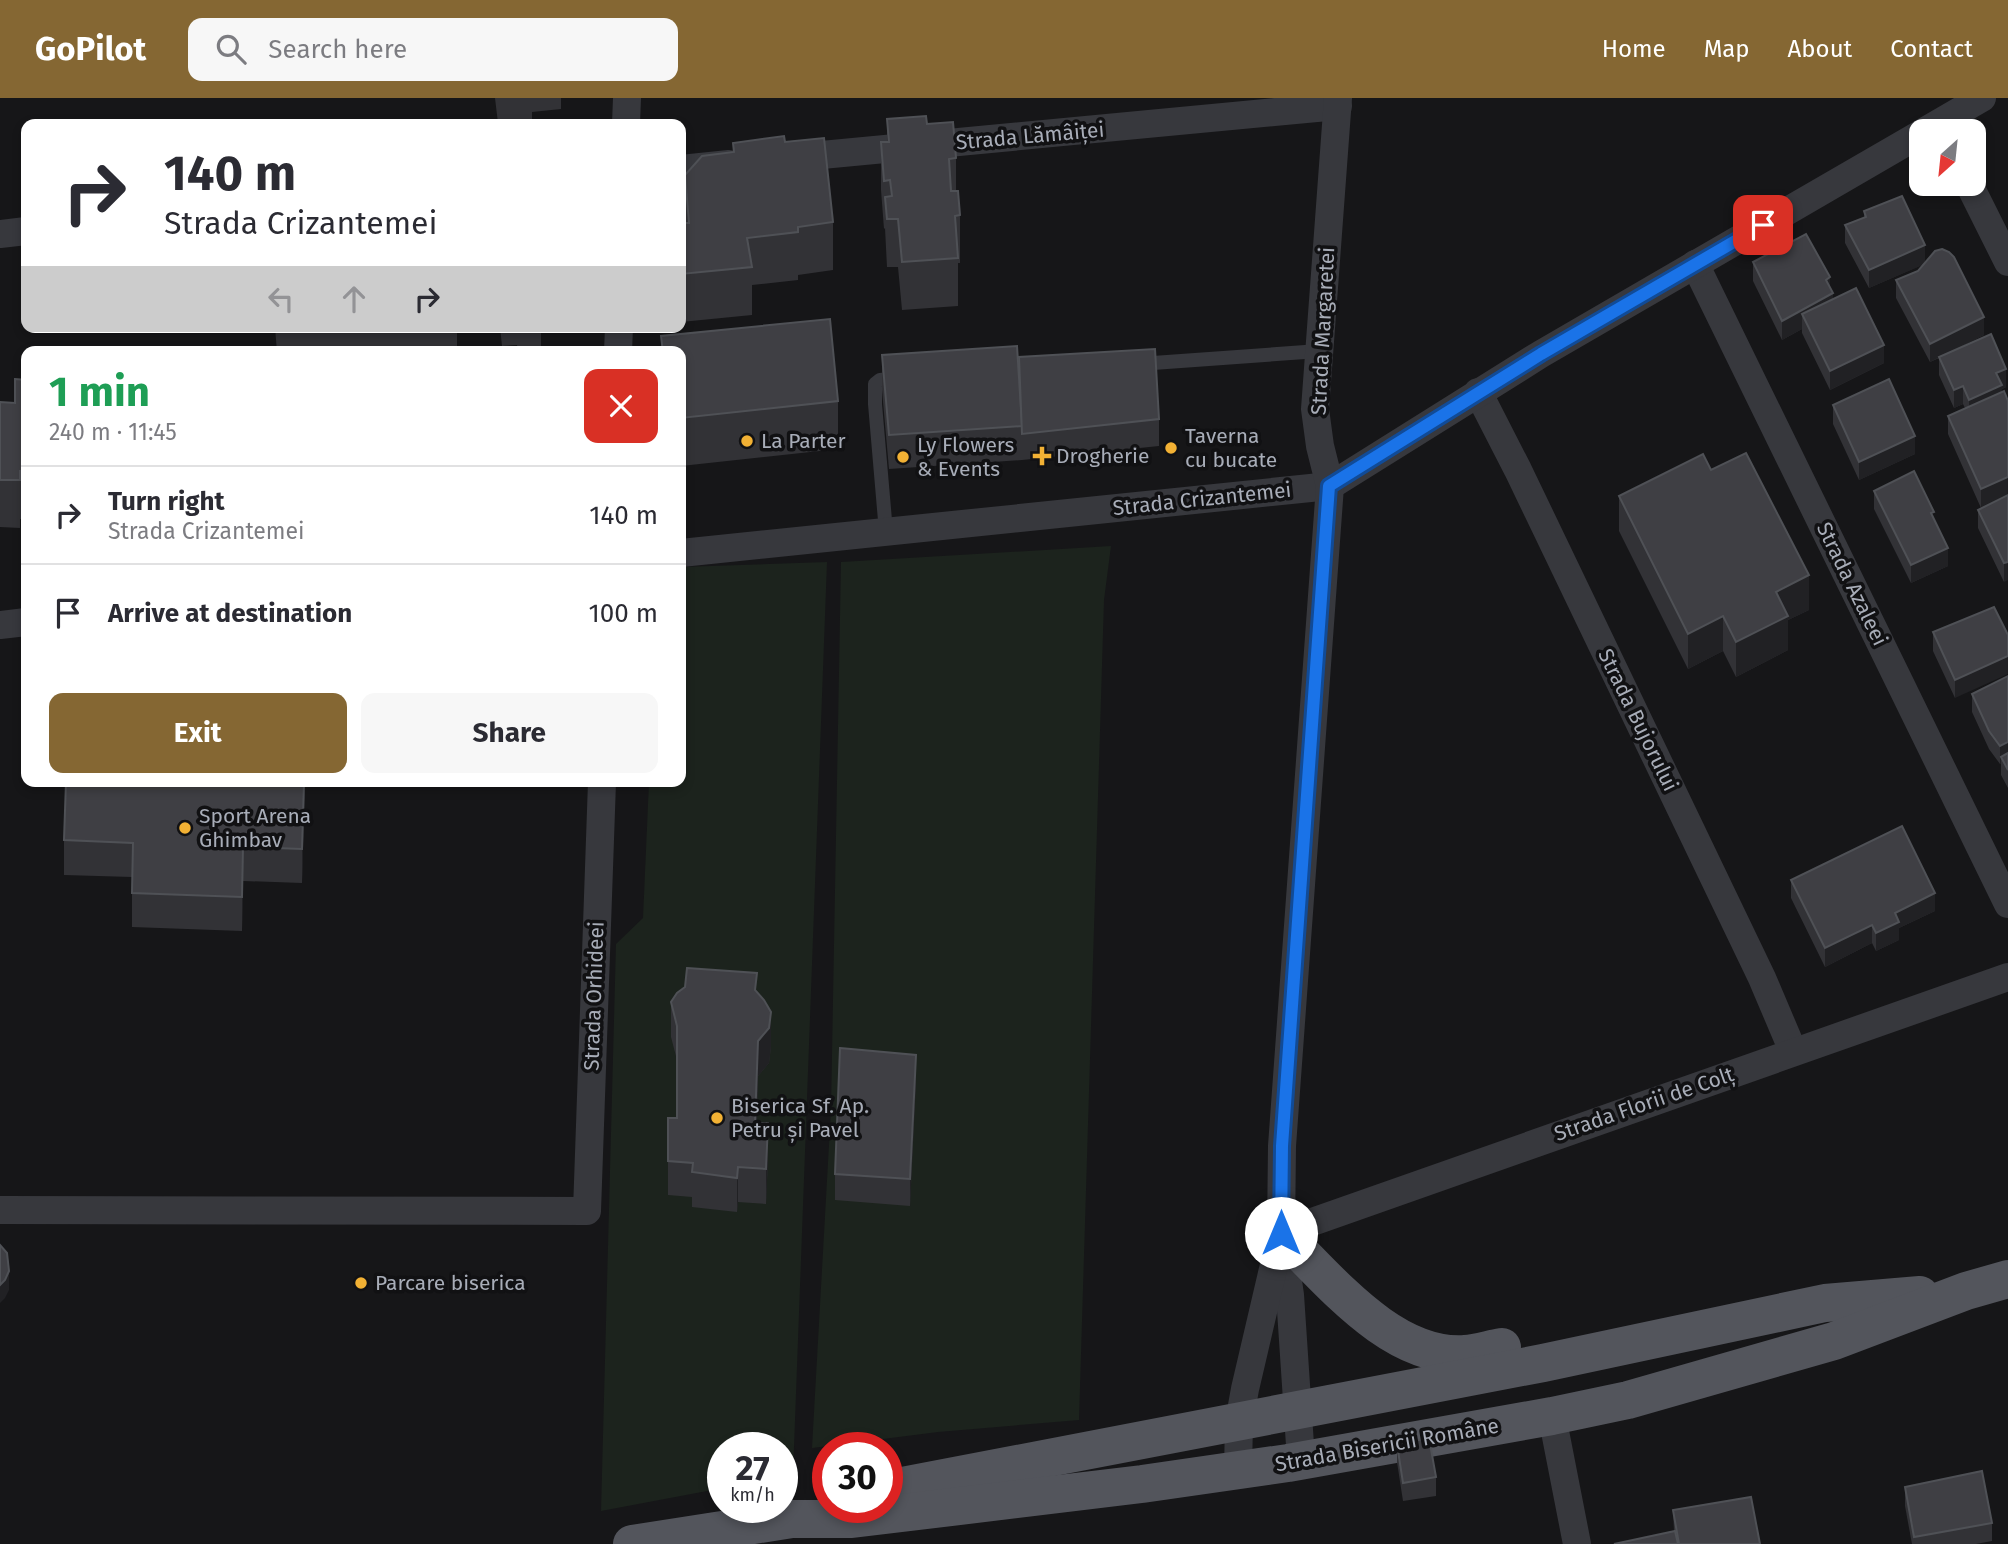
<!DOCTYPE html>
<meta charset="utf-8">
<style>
:root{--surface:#fff;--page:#f7f7f7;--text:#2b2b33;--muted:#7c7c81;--line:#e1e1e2;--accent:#856733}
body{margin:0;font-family:"Fira Sans",sans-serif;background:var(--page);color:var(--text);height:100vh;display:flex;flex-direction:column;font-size:26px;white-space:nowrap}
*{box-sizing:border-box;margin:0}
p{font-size:23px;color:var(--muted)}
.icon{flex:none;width:38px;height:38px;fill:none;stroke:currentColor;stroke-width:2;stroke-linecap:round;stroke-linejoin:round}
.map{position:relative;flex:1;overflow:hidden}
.drawer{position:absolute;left:21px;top:248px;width:665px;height:441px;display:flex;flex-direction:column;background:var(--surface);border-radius:14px;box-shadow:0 4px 10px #0003}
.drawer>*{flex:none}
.guide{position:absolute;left:21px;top:21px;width:665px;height:214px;border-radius:14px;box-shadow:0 4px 10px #0003;background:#fff;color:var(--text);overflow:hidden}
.needle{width:46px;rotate:207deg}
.buttons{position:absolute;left:1909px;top:21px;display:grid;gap:14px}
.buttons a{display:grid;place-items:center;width:77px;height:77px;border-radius:14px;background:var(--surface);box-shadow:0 4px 10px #0003;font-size:35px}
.speed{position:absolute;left:707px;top:1334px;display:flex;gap:14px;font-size:35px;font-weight:700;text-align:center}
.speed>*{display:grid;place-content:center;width:91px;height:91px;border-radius:50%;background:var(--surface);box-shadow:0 4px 10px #0003;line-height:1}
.speed small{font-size:18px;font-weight:400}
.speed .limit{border:10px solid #d22;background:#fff;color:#111}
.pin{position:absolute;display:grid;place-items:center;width:60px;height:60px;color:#fff;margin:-30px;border-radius:14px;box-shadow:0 4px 10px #0006}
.me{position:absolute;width:77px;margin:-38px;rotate:0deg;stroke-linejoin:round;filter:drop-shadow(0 0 5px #0008)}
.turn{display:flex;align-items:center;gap:24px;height:147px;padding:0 28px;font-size:32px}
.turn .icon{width:91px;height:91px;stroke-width:2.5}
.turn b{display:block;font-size:49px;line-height:60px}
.lanes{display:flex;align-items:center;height:66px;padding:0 28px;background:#0003;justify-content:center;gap:35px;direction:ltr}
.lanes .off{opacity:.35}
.round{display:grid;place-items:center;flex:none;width:74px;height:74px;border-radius:14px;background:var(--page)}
.headline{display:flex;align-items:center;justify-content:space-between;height:119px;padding:0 28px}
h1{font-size:42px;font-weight:700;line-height:52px;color:#1e9e55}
.button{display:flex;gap:14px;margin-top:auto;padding:14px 28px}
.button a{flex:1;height:80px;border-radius:14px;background:var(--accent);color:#fff;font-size:28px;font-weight:700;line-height:80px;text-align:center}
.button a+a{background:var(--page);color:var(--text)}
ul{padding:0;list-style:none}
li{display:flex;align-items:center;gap:21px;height:98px;padding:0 28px;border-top:2px solid var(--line)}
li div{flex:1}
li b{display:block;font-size:26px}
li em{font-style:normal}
header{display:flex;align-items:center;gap:42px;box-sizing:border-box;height:98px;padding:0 35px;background:var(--accent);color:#fff}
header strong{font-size:33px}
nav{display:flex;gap:38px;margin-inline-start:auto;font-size:24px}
.search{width:490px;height:63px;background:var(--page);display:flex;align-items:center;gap:18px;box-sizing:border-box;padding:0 24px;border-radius:14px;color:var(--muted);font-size:26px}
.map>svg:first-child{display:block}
.green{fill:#1c231d}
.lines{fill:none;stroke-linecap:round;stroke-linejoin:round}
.service{stroke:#37383d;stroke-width:14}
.minor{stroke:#37383d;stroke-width:28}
.primary{stroke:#53555c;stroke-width:38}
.wall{fill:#323236}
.shaded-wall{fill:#212124}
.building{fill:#3f3f44;stroke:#4f5156;stroke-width:2}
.route-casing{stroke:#114b97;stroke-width:18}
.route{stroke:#1a73e8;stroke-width:12}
.poi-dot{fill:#f2b134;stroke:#111113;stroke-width:2.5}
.labels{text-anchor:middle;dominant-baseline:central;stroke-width:7;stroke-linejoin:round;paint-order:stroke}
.street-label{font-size:21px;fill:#a8adb8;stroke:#111113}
.poi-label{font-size:21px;fill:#a8adb8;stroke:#111113;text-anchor:start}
</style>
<header>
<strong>GoPilot</strong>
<div class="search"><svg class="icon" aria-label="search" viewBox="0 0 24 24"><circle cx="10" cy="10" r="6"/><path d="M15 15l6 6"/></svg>Search here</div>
<nav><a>Home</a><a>Map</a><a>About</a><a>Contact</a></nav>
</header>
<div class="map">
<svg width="2008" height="1446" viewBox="0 0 2008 1446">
<rect width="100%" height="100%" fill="#161618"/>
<g class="green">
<path d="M 1111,448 L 1104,502 L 1079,1322 L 938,1334 L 812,1350 L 831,1011 L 841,464 Z"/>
<path d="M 827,464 L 793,1376 L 782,1378 L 782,1349 L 723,1349 L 723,1390 L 601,1413 L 616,846 L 643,820 L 649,684 L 681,684 L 681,469 Z"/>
</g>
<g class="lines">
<g class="service">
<path d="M 1139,266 L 1319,253"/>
<path d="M 886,434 L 875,306 L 875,286 L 880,282 L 899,280"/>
</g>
<g class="minor">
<path d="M 626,26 L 627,0"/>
<path d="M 1925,33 L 1982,0"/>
<path d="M 790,60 L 1338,8"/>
<path d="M 681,71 L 729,66"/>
<path d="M 1969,86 L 2008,164"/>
<path d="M 0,136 L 26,133"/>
<path d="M 1695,166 L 2008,806"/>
<path d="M 618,254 L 619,229"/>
<path d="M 1478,294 L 1518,372 L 1762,880 L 1793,953"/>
<path d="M 681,455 L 1330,388 L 1541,256 L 1922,35"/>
<path d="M 0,527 L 26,524"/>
<path d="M 0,1112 L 587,1113 L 602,684"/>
<path d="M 1281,1135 L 2008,879"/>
<path d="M 1552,1318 L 1577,1446"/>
<path d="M 1301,1362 L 1290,1197 L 1281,1135 L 1282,1048 L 1330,388 L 1320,348 L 1315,311 L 1338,0"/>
<path d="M 1238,1372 L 1239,1324 L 1245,1291 L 1277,1154"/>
</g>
<g class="primary">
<path d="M 1281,1135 C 1329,1181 1391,1261 1465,1256 C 1477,1255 1490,1251 1502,1249"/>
<path d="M 887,1391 L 1543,1265 L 1825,1205 L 1920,1197"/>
<path d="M 632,1446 L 792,1421 L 852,1421 L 1142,1386 L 1288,1365 L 1552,1318 L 1628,1302 L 1834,1243 L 1966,1193 L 2008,1181"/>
</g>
</g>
<g class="wall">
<path d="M 495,0 L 561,0 L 561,11 L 532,14 L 532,21 L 498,25 Z"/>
<path d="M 887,21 L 927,26 L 956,60 L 956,93 L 960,117 L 960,165 L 958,165 L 958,208 L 902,212 L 898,169 L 887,169 L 885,130 L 884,131 L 881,92 L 881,44 L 887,44 Z"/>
<path d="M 785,44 L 833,124 L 833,172 L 798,177 L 798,182 L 752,187 L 752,217 L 681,224 L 681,125 L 685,125 L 685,77 L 733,55 L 733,45 Z"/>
<path d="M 1864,113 L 1925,164 L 1984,237 L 1945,256 L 2006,289 L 2002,291 L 2002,294 L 2008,303 L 2004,484 L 1978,430 L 1978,412 L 1981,410 L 1948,336 L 1948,318 L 1965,310 L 1963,306 L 1954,310 L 1939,277 L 1939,260 L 1930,264 L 1896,200 L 1896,182 L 1918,173 L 1924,166 L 1869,190 L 1845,145 L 1845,127 L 1864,120 Z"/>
<path d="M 1753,164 L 1830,189 L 1833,201 L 1884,265 L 1830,292 L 1802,235 L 1802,231 L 1782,242 L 1753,183 Z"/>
<path d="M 275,229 L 457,229 L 457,254 L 277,254 Z"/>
<path d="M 500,229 L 541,229 L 541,251 L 518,253 L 517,247 L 502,248 Z"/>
<path d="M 661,238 L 838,303 L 838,351 L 681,368 L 681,254 L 661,254 Z"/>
<path d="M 882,257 L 1019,273 L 1159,321 L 1159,348 L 1022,362 L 889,371 L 882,292 Z"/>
<path d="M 26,282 L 26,421 L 20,421 L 20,430 L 0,429 L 0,304 L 15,305 Z"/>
<path d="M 1833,307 L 1915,356 L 1859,382 L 1833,326 Z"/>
<path d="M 1711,372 L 1809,512 L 1788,522 L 1788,552 L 1736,579 L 1723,553 L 1688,571 L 1619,433 L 1619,398 Z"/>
<path d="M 1874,393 L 1934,422 L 1948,468 L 1911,485 L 1874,411 Z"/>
<path d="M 1994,509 L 1955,600 L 1933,553 L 1933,534 Z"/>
<path d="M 2008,578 L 2008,690 L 2001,677 L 2001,665 L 2000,666 L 1989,651 L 1972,614 L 1972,596 Z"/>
<path d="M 305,684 L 302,785 L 243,783 L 242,833 L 132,829 L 132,779 L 64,777 L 64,742 Z"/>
<path d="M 1791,782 L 1935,813 L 1899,830 L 1899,842 L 1876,853 L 1872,845 L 1825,869 L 1791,800 Z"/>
<path d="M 757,894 L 771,949 L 769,965 L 758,978 L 757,1025 L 768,1060 L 766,1106 L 738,1104 L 737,1114 L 692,1109 L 692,1099 L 668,1097 L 668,1020 L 677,1020 L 677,962 L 671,939 L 671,904 Z"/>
<path d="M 916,983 L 910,1108 L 835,1102 L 835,1076 Z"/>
<path d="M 1397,1346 L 1436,1379 L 1436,1398 L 1403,1403 L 1397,1364 Z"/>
<path d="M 1905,1389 L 1992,1425 L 1992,1443 L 1976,1446 L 1912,1446 L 1905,1408 Z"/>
<path d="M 1673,1412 L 1760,1446 L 1614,1446 L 1674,1433 Z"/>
</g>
<g class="shaded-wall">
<path d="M 1925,147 L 1925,166 L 1869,190 L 1869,172 Z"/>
<path d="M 1830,179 L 1830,197 L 1833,195 L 1833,214 L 1802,216 L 1802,231 L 1782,242 L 1782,223 Z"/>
<path d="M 1984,219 L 1984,237 L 1930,264 L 1930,246 Z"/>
<path d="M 1884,247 L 1884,265 L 1830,292 L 1830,273 Z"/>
<path d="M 2006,271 L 2006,289 L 2002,291 L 2002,306 L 1969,320 L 1969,302 L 1996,275 Z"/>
<path d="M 1963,288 L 1963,306 L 1954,310 L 1954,292 Z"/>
<path d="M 1915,338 L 1915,356 L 1859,382 L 1859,364 Z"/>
<path d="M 2008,379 L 2008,397 L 1981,410 L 1981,391 Z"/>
<path d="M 1948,450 L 1948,468 L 1911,485 L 1911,467 Z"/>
<path d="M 2008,464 L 2008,482 L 2004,484 L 2004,465 Z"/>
<path d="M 1809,477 L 1809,512 L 1788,522 L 1788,552 L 1736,579 L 1736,544 L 1776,494 Z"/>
<path d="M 1723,518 L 1723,553 L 1688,571 L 1688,536 Z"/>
<path d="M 2008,558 L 2008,576 L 1955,600 L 1955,582 Z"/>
<path d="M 2008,644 L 2008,662 L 2001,659 L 2001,665 L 2000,666 L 2000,648 Z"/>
<path d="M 304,684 L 305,684 L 302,785 L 302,751 Z"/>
<path d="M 243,749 L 243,783 L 242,833 L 242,799 Z"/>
<path d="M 1935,795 L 1935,813 L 1899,830 L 1899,842 L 1876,853 L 1876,835 L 1895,815 Z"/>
<path d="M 1872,827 L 1872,845 L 1825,869 L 1825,850 Z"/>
<path d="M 771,914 L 771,949 L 769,965 L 758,978 L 755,1059 L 755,1025 L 758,943 Z"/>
<path d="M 916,957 L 916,983 L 910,1108 L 910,1081 Z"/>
<path d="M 768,1025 L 768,1060 L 766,1106 L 766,1071 Z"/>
<path d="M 738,1069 L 738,1104 L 737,1114 L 737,1080 Z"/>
<path d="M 9,1173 L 9,1192 L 5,1200 L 0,1205 L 0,1187 Z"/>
</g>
<g class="building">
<path d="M 926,18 L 927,26 L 953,24 L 956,60 L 949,61 L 951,93 L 958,93 L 960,117 L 955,118 L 958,160 L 902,164 L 898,121 L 887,121 L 885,99 L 892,98 L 890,82 L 884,83 L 881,44 L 889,44 L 887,21 Z"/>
<path d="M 784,38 L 785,44 L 824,40 L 833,124 L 798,129 L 798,134 L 747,140 L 752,169 L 681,176 L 681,125 L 689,125 L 685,77 L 702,58 L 734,54 L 733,45 Z"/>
<path d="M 1902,98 L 1925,147 L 1869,172 L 1845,127 L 1866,119 L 1864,113 Z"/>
<path d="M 1806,136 L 1830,179 L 1826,182 L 1833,195 L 1782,223 L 1753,164 Z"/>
<path d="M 1942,151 L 1949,154 L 1954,159 L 1984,219 L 1930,246 L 1896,182 L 1918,173 L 1935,153 Z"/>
<path d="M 1856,190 L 1884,247 L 1830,273 L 1802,216 Z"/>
<path d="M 830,221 L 838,303 L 681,320 L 681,254 L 663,254 L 661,238 Z"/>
<path d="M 1991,236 L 2006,271 L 1996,275 L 2002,287 L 1969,302 L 1963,288 L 1954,292 L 1939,259 Z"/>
<path d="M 1017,248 L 1022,328 L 889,337 L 882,257 Z"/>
<path d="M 1155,251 L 1159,321 L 1022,336 L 1019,259 Z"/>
<path d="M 15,281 L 26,282 L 26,373 L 20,373 L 20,382 L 0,382 L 0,304 L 15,305 Z"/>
<path d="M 1889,281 L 1915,338 L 1859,364 L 1833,307 Z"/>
<path d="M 2004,293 L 2008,303 L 2008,379 L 1981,391 L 1948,318 Z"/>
<path d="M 1746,355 L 1809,477 L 1776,494 L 1788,518 L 1736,544 L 1723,518 L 1688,536 L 1619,398 L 1703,356 L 1711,372 Z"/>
<path d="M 1914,373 L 1934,414 L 1931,415 L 1948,450 L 1911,467 L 1874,393 Z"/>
<path d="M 2008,397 L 2008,464 L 2004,465 L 1978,412 Z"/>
<path d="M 1994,509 L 2008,537 L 2008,558 L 1955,582 L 1933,534 Z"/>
<path d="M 2008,578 L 2008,644 L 2000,648 L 1989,633 L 1972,596 Z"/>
<path d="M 2008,655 L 2008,672 L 2001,659 Z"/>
<path d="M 66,684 L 304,684 L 302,751 L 243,749 L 242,799 L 132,795 L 133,745 L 64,742 Z"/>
<path d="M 1902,728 L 1935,795 L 1895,815 L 1899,824 L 1876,835 L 1872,827 L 1825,850 L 1791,782 Z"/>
<path d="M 687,870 L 757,875 L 755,892 L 764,902 L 771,914 L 769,930 L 758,943 L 755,1025 L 768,1025 L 766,1071 L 738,1069 L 737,1080 L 692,1074 L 693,1065 L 668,1063 L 668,1020 L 677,1020 L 677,928 L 671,904 L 677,895 L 685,889 Z"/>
<path d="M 840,950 L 916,957 L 910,1081 L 835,1076 Z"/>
<path d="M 0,1147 L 7,1155 L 9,1173 L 5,1182 L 0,1187 Z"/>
<path d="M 1429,1340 L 1436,1379 L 1403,1385 L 1397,1346 Z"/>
<path d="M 1982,1373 L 1992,1425 L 1914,1439 L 1905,1389 Z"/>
<path d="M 1751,1399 L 1760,1446 L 1679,1446 L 1673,1412 Z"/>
<path d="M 1675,1433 L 1678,1446 L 1614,1446 Z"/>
</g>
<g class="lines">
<g class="route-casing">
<path id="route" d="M 1281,1135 L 1282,1048 L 1329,388 L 1541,256 L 1763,127"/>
</g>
<use href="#route" class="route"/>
</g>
<g class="poi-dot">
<circle cx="747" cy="343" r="7"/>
<circle cx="1171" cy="350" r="7"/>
<path d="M1038.5 347.5h7v7h7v7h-7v7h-7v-7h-7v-7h7z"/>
<circle cx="903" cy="359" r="7"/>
<circle cx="185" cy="730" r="7"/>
<circle cx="717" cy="1020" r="7"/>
<circle cx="361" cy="1185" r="7"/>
</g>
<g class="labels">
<g class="street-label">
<text transform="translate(1030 38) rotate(-5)">Strada Lămâiței</text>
<text transform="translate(1323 233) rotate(-87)">Strada Margaretei</text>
<text transform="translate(1202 401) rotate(-6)">Strada Crizantemei</text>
<text transform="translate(1852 486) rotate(64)">Strada Azaleei</text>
<text transform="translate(1638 622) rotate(64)">Strada Bujorului</text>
<text transform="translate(594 898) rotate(-88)">Strada Orhideei</text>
<text transform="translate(1644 1006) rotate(-19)">Strada Florii de Colț</text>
<text transform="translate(1387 1347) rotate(-10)">Strada Bisericii Române</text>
</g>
<g class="poi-label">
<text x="1185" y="338">Taverna<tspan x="1185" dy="24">cu bucate</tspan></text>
<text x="761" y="343">La Parter</text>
<text x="917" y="347">Ly Flowers<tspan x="917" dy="24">&amp; Events</tspan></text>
<text x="1056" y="358">Drogherie</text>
<text x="199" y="718">Sport Arena<tspan x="199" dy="24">Ghimbav</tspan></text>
<text x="731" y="1008">Biserica Sf. Ap.<tspan x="731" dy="24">Petru și Pavel</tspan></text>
<text x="375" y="1185">Parcare biserica</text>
</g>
</g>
</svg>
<div class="buttons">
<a><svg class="needle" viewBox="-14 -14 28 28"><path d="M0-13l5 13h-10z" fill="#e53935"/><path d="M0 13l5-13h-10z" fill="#7c7c81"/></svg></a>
</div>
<div class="speed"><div>27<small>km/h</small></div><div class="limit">30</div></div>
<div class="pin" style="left:1763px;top:127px;background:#d93025"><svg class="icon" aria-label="arrive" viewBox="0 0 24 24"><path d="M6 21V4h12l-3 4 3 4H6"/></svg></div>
<svg class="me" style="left:1281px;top:1135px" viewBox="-20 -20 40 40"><circle r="19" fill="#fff"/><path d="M0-13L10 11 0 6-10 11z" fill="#1a73e8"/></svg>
<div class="guide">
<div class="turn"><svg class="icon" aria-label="right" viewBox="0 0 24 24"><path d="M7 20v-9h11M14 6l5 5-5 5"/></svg><div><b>140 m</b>Strada Crizantemei</div></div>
<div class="lanes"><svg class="icon off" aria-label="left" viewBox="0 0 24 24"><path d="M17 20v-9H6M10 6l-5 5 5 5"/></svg><svg class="icon off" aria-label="ahead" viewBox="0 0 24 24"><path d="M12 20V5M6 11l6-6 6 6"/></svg><svg class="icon" aria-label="right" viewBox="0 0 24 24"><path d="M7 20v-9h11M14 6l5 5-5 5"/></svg></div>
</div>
<section class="drawer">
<div class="headline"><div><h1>1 min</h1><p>240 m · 11:45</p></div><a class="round" style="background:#d93025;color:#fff"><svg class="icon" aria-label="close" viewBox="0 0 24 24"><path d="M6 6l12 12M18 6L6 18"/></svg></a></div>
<ul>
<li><svg class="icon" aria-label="right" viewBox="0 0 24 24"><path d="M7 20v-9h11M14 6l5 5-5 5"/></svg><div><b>Turn right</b><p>Strada Crizantemei</p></div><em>140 m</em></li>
<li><svg class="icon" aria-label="arrive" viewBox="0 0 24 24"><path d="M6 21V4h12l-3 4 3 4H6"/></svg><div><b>Arrive at destination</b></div><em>100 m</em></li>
</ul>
<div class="button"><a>Exit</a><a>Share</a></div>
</section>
</div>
